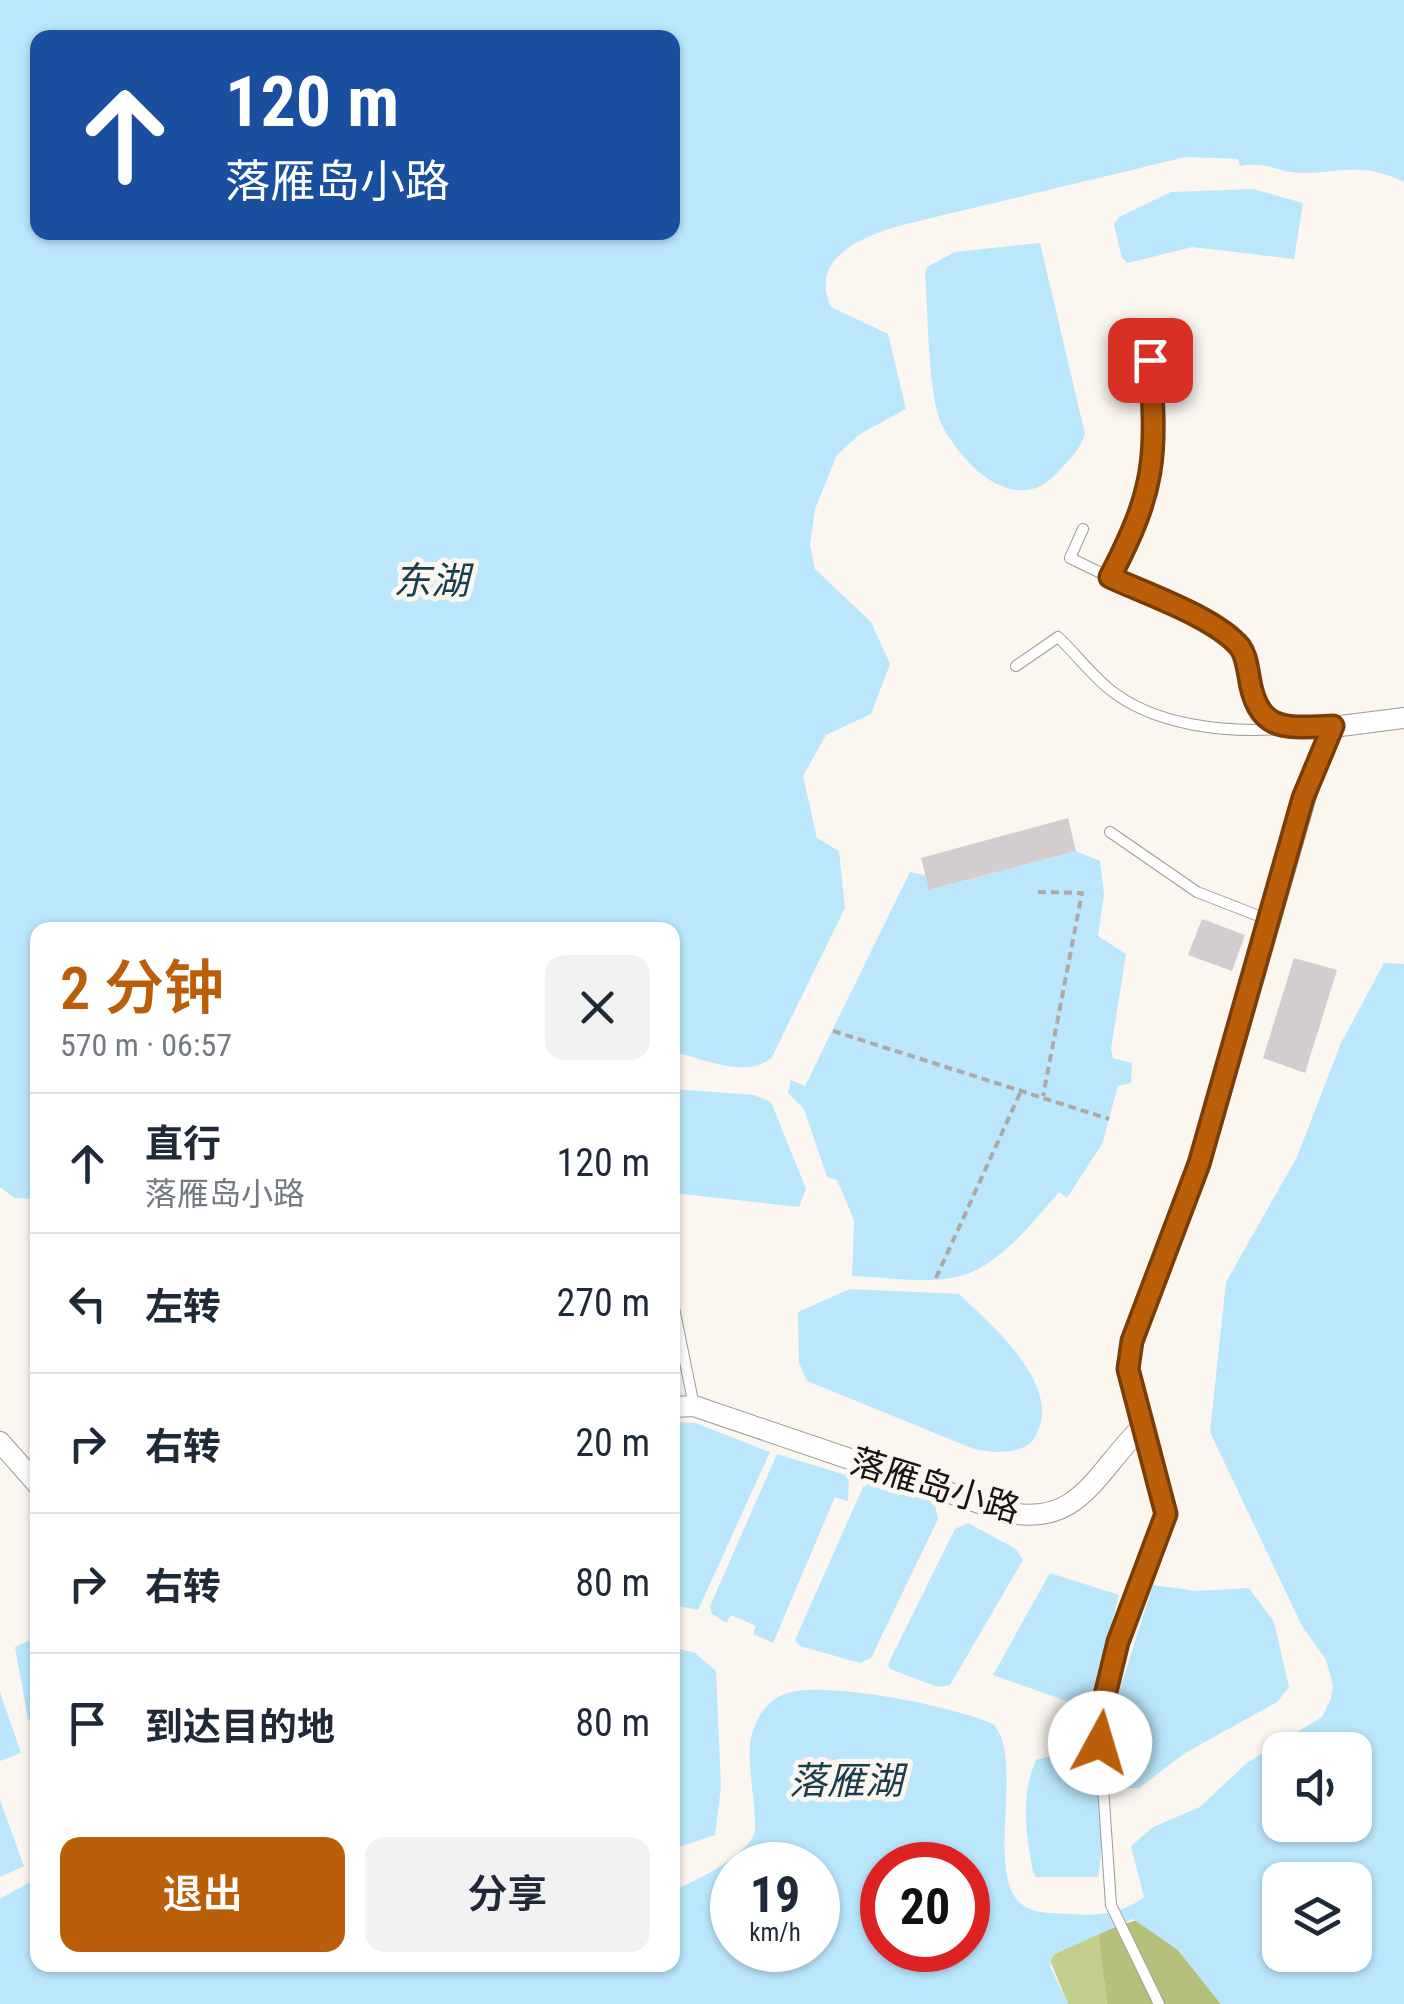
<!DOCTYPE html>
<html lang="zh">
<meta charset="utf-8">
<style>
:root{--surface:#fff;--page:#f2f2f3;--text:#1f2937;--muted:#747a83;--line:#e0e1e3;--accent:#ba5e0a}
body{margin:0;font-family:"Roboto Condensed","Noto Sans SC",sans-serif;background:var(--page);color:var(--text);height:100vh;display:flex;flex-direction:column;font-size:38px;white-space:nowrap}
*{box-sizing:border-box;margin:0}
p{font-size:32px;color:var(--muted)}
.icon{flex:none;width:55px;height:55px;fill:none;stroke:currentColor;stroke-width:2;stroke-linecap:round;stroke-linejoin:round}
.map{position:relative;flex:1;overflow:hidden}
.drawer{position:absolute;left:30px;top:922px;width:650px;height:1050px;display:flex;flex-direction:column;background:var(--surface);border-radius:20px;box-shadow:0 2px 8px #0004}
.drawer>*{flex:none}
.top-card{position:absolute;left:30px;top:30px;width:650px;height:210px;border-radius:20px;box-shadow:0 2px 8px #0004;background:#1a4fa0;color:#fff;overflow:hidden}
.buttons{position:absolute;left:1262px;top:1732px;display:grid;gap:20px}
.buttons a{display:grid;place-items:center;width:110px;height:110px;border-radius:20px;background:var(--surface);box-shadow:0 2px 8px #0004;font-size:50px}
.speed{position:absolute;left:710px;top:1842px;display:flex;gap:20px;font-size:50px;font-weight:700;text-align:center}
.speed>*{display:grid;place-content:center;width:130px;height:130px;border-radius:50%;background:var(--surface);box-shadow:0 2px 8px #0004;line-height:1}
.speed small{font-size:25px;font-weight:400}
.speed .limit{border:15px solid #d22;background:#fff;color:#111}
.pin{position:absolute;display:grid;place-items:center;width:85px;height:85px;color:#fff;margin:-42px;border-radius:20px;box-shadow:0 5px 15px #0006}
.me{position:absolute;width:110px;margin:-55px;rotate:6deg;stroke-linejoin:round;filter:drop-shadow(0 0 8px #0008)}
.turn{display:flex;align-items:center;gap:35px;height:210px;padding:0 30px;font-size:45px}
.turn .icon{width:130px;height:130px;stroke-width:2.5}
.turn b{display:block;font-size:70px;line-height:85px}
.round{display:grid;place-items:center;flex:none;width:105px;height:105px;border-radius:20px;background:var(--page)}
.headline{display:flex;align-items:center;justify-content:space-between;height:170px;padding:0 30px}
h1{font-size:60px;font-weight:600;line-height:75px;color:var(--accent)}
.primary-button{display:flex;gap:20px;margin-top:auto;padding:20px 30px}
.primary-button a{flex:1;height:115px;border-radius:20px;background:var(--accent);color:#fff;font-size:40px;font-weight:600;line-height:115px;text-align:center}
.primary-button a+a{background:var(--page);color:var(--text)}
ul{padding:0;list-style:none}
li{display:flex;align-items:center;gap:30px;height:140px;padding:0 30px;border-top:2px solid var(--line)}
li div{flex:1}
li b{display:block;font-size:38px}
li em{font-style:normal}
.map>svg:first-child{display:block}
.green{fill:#c3cd8c}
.forest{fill:#b6c07c}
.water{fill:#bae7fc;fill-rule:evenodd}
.building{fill:#d4cdd0}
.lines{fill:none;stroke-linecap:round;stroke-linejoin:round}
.service-casing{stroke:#a09b96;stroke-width:12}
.minor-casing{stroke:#a09b96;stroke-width:22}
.path{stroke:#ada9a4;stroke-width:4;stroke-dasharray:8 5;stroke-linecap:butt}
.service{stroke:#fff;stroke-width:10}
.minor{stroke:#fff;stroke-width:20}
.route-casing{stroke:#793d06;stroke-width:25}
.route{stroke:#ba5e0a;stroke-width:18}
.labels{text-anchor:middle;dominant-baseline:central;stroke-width:10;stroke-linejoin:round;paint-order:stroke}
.street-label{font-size:35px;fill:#171513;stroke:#fbf6f0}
.water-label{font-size:38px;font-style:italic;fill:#1a3e4d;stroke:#fbf6f0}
</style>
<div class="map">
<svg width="1404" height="2004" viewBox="0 0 1404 2004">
<rect width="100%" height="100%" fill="#fbf6f0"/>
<path class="green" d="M 1098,1932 L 1107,2004 L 1068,2004 L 1050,1960 L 1058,1950 Z"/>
<path class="forest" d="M 1137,1920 L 1178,1950 L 1221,2004 L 1107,2004 L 1098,1932 Z"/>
<g class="water">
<path d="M 0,0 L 1404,0 L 1404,182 C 1358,161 1346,173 1302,173 C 1278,173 1270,161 1240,166 L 1238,159 L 1186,157 L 902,225 C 864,236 808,257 831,307 L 888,334 L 906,409 L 860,434 L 837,455 L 815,509 L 810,545 L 815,569 L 871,622 L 890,664 L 871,714 L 826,735 L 803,776 L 817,838 L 839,851 L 845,908 L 772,1057 C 748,1080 702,1058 673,1052 L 672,930 L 38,930 L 37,1199 L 14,1198 L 0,1187 ZM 38,38 L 672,38 L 672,232 L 38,232 Z"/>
<path d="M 1253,189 L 1303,203 L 1294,259 L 1192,247 L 1128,263 L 1122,258 L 1114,224 L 1119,217 L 1171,192 Z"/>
<path d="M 1040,243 L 1085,434 C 1080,449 1070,459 1059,471 C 1018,519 964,468 942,425 C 928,397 928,308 925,273 L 927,267 L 955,252 Z"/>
<path d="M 1076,851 L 1100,861 L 1104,894 L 1098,936 L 1126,954 L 1111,1049 L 1113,1058 L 1132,1063 L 1131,1083 L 1118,1086 L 1102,1144 L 1067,1198 L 1059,1192 C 1033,1222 997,1269 956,1277 C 924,1284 885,1277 852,1276 L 854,1220 L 837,1180 L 827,1177 L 804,1109 L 788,1093 L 791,1080 L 805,1086 L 910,872 L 925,875 L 930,890 Z"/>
<path d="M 1384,963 L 1404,964 L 1404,2004 L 1221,2004 L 1178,1950 L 1133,1919 L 1053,1955 L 1050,1966 L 1068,2004 L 0,2004 L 0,1899 L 37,1878 L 38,1965 L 419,1965 L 473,1971 L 498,1965 L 672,1965 L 673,1891 C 698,1879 739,1861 754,1835 C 759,1826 747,1765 750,1744 C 753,1724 763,1704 782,1695 C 819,1678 955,1707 993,1724 C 1029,1762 976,1891 1032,1910 C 1044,1914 1059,1913 1071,1914 C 1096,1916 1123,1914 1144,1897 L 1131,1846 L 1153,1827 L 1200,1807 L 1248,1762 L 1322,1717 L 1331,1698 L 1333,1685 L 1326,1660 L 1302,1626 L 1210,1432 L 1226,1282 L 1297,1157 L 1341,1043 ZM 1280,1750 L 1355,1750 L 1355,1825 L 1280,1825 ZM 732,1865 L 818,1865 L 818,1950 L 732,1950 ZM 882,1865 L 968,1865 L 968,1950 L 882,1950 ZM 1280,1880 L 1355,1880 L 1355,1955 L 1280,1955 Z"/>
<path d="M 673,1089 L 754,1095 L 771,1102 L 806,1189 L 799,1207 L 673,1193 Z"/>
<path d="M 850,1289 L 959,1294 C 993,1326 1068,1390 1033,1440 C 1021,1455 991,1453 974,1449 L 807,1381 L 799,1363 L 798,1312 Z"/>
<path d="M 678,1422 L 695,1423 L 770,1452 L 698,1610 L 673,1605 L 672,1469 C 678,1454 670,1440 678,1422 Z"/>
<path d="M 777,1454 L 849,1476 L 848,1501 L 835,1497 L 773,1643 L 753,1634 L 756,1626 L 731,1615 L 726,1623 L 712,1614 L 710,1606 Z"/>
<path d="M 873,1482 L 934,1501 L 938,1519 L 871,1658 L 860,1663 L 800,1646 L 795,1640 L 863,1487 Z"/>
<path d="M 968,1523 L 1016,1549 L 1023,1560 L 950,1685 L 938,1687 L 890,1669 L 888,1664 L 955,1529 Z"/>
<path d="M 1050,1573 L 1119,1595 L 1089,1709 L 993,1675 Z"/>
<path d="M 1153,1585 L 1197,1591 L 1249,1588 L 1274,1622 L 1289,1687 L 1277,1702 L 1185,1753 L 1139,1788 L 1115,1788 L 1112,1714 Z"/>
<path d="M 37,1637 L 38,1727 L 37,1728 L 28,1719 L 15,1647 Z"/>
<path d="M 673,1647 L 695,1653 L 716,1671 L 721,1787 L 715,1835 L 673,1849 Z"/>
<path d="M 0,1692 L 21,1753 L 0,1761 Z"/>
<path d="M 1054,1755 L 1096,1758 L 1102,1845 L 1098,1877 L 1036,1877 L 1033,1872 C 1026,1835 1020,1796 1036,1760 Z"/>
<path d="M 0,1800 L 24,1866 L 0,1877 Z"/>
</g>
<g class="building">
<path d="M 1068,818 L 1076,851 L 929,890 L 921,858 Z"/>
<path d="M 1202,919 L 1245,935 L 1232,971 L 1188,955 Z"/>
<path d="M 1294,958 L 1337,970 L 1305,1073 L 1263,1058 Z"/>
</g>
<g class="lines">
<g class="service-casing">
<g id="service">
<path d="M 1083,529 L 1070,558 L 1219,630 L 1243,652 L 1253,701 L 1261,713 L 1283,729 L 1332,727"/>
<path d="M 1110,577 C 1156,489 1157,458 1151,360"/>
<path d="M 1016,666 L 1058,637 C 1075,653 1090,673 1108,688 C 1153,726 1227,733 1282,729"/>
<path d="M 1110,832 L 1197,892 L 1269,920"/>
<path d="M 672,1298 L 694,1406"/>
<path d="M 1142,1428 L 1164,1505 L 1165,1525 L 1119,1641 L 1099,1727 L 1111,1905 L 1159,2004"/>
</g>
</g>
<g class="minor-casing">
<g id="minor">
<path d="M 672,1407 L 694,1406 L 1006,1512 C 1079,1528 1095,1473 1142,1427 L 1128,1369 L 1132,1341 L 1210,1130 L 1314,768 L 1333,727 L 1404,718"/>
<path d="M 0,1442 L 38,1485"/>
</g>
</g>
<g class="path">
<path d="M 1038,892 L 1082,893 L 1043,1096"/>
<path d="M 833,1031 L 1109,1119"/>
<path d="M 936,1278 L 1021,1091"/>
</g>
<use href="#service" class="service"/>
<use href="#minor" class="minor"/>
</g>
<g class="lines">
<g class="route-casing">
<path id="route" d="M 1100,1743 L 1101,1712 L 1118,1642 L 1166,1514 L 1128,1369 L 1132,1341 L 1199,1164 L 1303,798 L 1333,726 C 1285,728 1257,733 1249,676 C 1247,666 1246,655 1240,647 C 1215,617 1146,594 1110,577 C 1156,489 1157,458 1150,360"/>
</g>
<use href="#route" class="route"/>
</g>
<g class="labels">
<g class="street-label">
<text transform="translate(935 1486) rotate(17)">落雁岛小路</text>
</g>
<g class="water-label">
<text x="431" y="581">东湖</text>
<text x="846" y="1781">落雁湖</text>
</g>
</g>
</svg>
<div class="buttons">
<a><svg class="icon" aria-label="sound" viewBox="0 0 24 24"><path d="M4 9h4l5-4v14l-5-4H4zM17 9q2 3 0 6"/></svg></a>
<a><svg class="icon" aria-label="layers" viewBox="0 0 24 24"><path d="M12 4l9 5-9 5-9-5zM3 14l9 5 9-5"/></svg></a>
</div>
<div class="speed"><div>19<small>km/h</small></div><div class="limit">20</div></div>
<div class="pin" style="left:1150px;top:360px;background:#d93025"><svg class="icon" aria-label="arrive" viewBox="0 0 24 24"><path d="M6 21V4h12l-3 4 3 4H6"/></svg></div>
<svg class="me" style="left:1100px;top:1743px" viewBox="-20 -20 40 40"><circle r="19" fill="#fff"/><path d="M0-13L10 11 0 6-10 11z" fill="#ba5e0a"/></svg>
<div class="top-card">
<div class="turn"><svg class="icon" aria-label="ahead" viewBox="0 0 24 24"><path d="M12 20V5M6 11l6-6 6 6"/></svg><div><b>120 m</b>落雁岛小路</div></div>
</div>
<section class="drawer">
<div class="headline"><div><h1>2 分钟</h1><p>570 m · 06:57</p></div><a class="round"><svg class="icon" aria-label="close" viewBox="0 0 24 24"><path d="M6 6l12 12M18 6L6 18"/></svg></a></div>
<ul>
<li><svg class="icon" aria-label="ahead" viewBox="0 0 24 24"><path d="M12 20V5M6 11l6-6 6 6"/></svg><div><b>直行</b><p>落雁岛小路</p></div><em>120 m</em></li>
<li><svg class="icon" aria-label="left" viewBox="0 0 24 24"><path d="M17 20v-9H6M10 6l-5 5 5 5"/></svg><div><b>左转</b></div><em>270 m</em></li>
<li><svg class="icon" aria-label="right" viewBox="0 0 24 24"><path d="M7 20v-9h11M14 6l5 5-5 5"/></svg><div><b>右转</b></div><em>20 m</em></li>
<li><svg class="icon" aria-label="right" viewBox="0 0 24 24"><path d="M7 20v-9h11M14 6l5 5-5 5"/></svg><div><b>右转</b></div><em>80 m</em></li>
<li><svg class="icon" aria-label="arrive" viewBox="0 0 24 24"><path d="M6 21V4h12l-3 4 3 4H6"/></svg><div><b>到达目的地</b></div><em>80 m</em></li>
</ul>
<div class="primary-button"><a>退出</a><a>分享</a></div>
</section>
</div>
